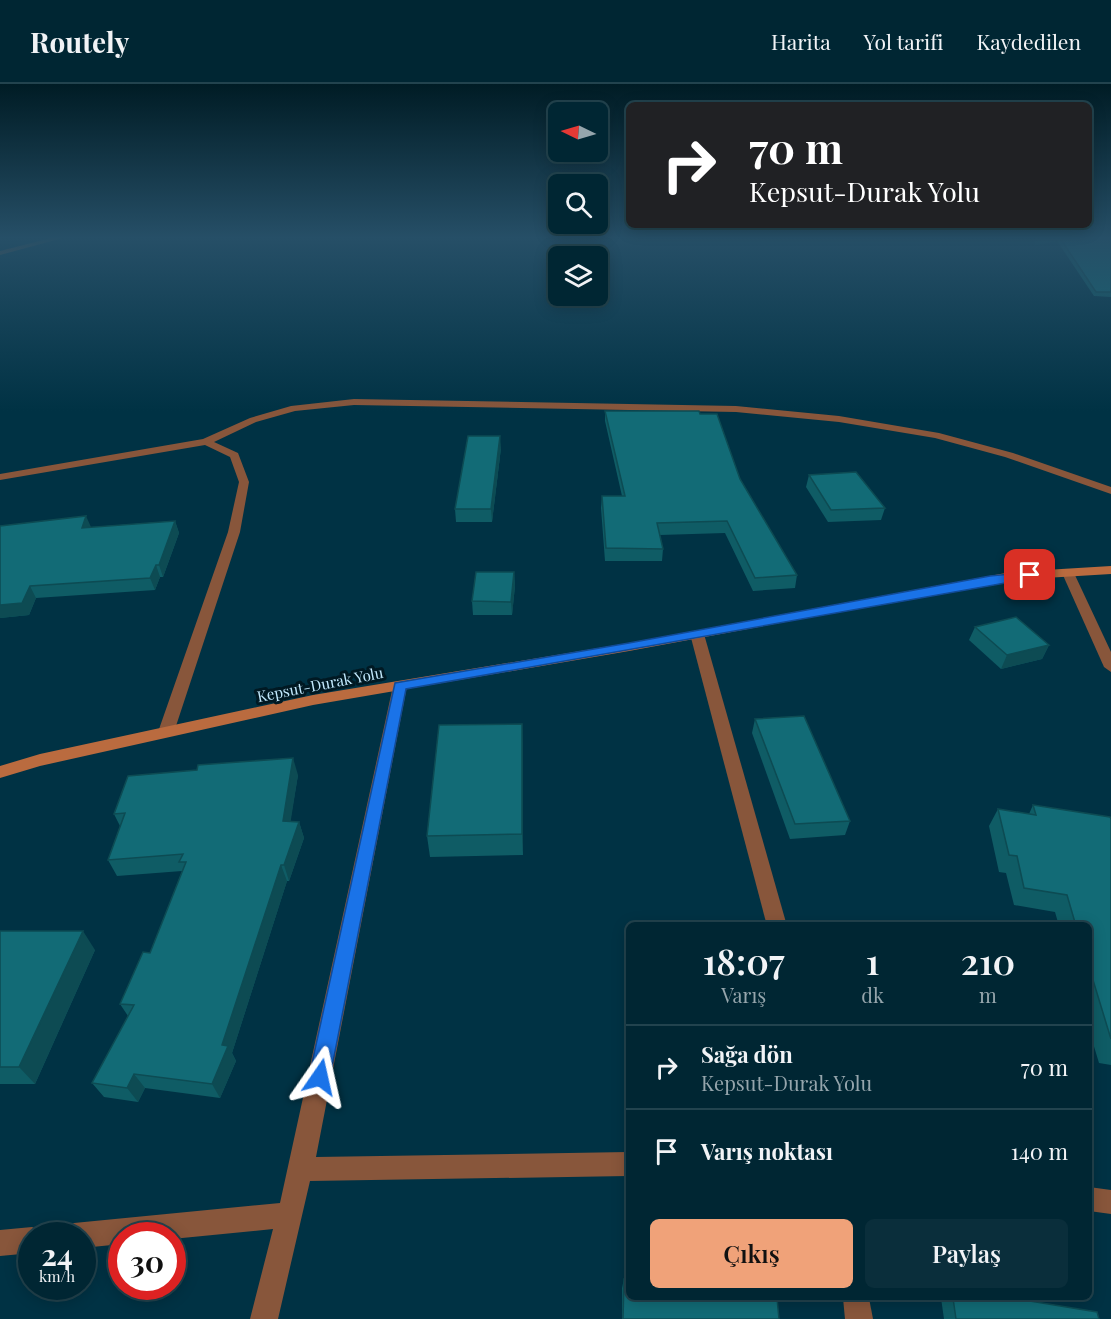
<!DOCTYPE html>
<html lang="tr">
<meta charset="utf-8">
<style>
:root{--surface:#002633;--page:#0a2e3b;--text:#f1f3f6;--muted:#95a5ac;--line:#22434e;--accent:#f0a279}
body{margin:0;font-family:"Playfair Display",serif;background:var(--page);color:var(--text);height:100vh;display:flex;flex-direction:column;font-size:22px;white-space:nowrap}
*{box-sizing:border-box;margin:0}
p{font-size:20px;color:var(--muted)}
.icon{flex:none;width:33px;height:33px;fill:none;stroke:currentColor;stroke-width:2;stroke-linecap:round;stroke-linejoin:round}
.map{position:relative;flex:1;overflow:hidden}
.drawer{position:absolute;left:626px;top:838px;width:466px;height:378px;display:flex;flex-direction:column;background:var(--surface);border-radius:9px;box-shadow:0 3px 15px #0003,0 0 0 2px var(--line)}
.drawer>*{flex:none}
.hud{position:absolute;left:626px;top:18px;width:466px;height:126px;border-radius:9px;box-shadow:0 3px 15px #0003,0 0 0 2px var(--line);background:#202124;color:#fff;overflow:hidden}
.needle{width:39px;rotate:275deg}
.buttons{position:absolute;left:548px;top:18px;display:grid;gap:12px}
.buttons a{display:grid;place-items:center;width:60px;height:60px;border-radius:9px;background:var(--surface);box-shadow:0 3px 15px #0003,0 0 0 2px var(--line);font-size:30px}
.speed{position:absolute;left:18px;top:1138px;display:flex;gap:12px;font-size:30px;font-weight:700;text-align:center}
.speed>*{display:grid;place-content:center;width:78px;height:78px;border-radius:50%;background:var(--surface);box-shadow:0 3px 15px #0003,0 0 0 2px var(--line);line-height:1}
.speed small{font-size:15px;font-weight:400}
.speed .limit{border:9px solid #d22;background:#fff;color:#111}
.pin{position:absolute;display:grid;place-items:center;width:51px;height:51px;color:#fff;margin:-26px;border-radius:12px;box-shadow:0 3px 9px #0006}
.me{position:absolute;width:66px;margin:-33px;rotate:11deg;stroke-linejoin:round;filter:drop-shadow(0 0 4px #0008)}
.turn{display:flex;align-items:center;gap:21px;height:126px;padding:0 24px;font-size:27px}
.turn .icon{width:78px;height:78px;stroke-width:2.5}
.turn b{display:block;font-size:42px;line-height:51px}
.eta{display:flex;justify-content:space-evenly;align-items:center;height:102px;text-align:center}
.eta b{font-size:36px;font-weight:600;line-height:42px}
.button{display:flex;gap:12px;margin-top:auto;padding:12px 24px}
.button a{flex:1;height:69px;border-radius:9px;background:var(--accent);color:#111;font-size:24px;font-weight:600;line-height:69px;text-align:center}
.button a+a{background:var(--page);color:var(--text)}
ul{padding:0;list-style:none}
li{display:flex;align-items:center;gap:18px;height:84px;padding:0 24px;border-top:2px solid var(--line)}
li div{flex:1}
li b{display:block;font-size:22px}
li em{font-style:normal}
header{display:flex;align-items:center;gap:36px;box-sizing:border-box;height:84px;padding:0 30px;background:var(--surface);border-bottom:2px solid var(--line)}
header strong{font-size:28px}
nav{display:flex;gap:33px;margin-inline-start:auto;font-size:21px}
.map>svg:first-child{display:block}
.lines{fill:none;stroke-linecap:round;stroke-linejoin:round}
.minor{fill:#88563b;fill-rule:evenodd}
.tertiary{fill:#88563b;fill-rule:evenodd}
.secondary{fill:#ba6b3f;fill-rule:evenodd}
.wall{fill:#0f5c65}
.shaded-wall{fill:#0d4b53}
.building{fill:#126b76;stroke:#0d4b53;stroke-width:1.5}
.route{fill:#1a73e8;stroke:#114b97;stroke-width:1.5}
.labels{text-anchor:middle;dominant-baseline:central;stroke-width:6;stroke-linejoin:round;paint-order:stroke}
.street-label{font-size:15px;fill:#c2e9fd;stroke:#001923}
</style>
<header>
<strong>Routely</strong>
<nav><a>Harita</a><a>Yol tarifi</a><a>Kaydedilen</a></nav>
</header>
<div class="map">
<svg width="1111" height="1235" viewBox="0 0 1111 1235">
<rect width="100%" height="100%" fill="#003244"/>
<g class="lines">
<g class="minor">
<path d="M 354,315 L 736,322 L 839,332 L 939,349 L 1013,369 L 1111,403 L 1111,410 L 1005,373 L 935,354 L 839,338 L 736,328 L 354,321 L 295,327 L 256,338 L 214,358 L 238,369 L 249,398 L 240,448 L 174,648 L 166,653 L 160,652 L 158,648 L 228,448 L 239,398 L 230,373 L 205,361 L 0,396 L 0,390 L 203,355 L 250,334 L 291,322 Z"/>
<path d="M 1068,485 L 1074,489 L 1111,568 L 1111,588 L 1104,583 L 1062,489 Z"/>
<path d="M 697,546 L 704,550 L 787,842 L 767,842 L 690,550 Z"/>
<path d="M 400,597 L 407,602 L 316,1073 L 628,1068 L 628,1092 L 310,1097 L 278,1235 L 250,1235 L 273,1145 L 172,1155 L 172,1152 L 122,1152 L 122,1160 L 82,1164 L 82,1152 L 61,1152 L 65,1143 L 74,1139 L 280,1119 L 393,602 Z"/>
<path d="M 1089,1103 L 1111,1106 L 1111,1130 L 1089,1127 Z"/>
<path d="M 32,1143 L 41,1147 L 43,1152 L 32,1152 L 32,1169 L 0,1172 L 0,1146 Z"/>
<path d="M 843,1214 L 869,1214 L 873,1235 L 845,1235 Z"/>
</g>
<path class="tertiary" d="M 51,154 L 63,154 L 0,171 L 0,167 Z"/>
<path class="secondary" d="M 1111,482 L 1111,490 L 1011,496 L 629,567 L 313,621 L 40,682 L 0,694 L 0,682 L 40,670 L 313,611 L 629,559 L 1011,488 Z"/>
</g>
<g class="wall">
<path d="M 1035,154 L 1111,154 L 1111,213 L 1094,212 L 1057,157 L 1035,161 Z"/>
<path d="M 605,327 L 700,330 L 797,491 L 795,504 L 753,507 L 725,449 L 660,451 L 663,465 L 662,477 L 605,477 L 601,424 L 602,412 L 622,412 L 605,337 Z"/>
<path d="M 501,364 L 492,438 L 456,438 L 455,425 Z"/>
<path d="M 809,391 L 885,424 L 881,436 L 828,438 L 806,403 Z"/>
<path d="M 175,437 L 179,449 L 163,493 L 160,493 L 155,506 L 36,514 L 29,531 L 0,534 L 0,442 L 91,443 Z"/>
<path d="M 514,488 L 515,502 L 512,531 L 473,531 L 472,517 Z"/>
<path d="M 975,543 L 1049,561 L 1042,575 L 1001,585 L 969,556 Z"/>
<path d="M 755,635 L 850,737 L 845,751 L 790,755 L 752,649 Z"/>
<path d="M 522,640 L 523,771 L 430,773 L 427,752 Z"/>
<path d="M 298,691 L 290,738 L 299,738 L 304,754 L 289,797 L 287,797 L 232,969 L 236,977 L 220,1014 L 145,1004 L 138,1018 L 104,1013 L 92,999 L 128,932 L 120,920 L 150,869 L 182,787 L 117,792 L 108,776 L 120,742 L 114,730 Z"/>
<path d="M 1033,721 L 1111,735 L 1111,981 L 1099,979 L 1089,946 L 1089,842 L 1059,842 L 1055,828 L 1014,821 L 1006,789 L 999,788 L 989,742 L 998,725 L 1029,730 Z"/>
<path d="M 0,847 L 95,866 L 35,1000 L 0,1000 Z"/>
<path d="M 624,1195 L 779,1235 L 622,1235 L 622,1204 Z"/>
<path d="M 941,1214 L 1012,1214 L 1099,1235 L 944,1235 Z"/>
</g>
<g class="shaded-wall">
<path d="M 1048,154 L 1058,154 L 1057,157 L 1035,161 L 1036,156 Z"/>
<path d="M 500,352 L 501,364 L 492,438 L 491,425 Z"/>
<path d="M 86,432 L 91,443 L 82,444 Z"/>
<path d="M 175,437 L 179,449 L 163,493 L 159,481 Z"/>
<path d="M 156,481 L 160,493 L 155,506 L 150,494 Z"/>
<path d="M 514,488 L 515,502 L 512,531 L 511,518 Z"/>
<path d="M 30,502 L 36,514 L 29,531 L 0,534 L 0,521 Z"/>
<path d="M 1049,561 L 1042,575 L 1001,585 L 1007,571 Z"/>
<path d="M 522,640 L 523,660 L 523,771 L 522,750 Z"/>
<path d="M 293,674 L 298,691 L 288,754 L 283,737 Z"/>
<path d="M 299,738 L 304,754 L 289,797 L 284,781 Z"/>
<path d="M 281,781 L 287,797 L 232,969 L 236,977 L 220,1014 L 212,1000 L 222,961 Z"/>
<path d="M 83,847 L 95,866 L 35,1000 L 19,983 Z"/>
<path d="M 134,990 L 145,1004 L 138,1018 L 127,1004 Z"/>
</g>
<g class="building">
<path d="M 1036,154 L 1048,154 L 1036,156 Z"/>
<path d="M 1060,154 L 1111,154 L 1111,208 L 1096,208 Z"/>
<path d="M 605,327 L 699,327 L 700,330 L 717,330 L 740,395 L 797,491 L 755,494 L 727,437 L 657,439 L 663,465 L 606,464 L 602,412 L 625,412 Z"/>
<path d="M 468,352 L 500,352 L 491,425 L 455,425 Z"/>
<path d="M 856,388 L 885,424 L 831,426 L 809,391 Z"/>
<path d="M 86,432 L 82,444 L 175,437 L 159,481 L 156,481 L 150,494 L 30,502 L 22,519 L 0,521 L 0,442 Z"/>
<path d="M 476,488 L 514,488 L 511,518 L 472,517 Z"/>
<path d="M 1016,533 L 1049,561 L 1007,571 L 975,543 Z"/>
<path d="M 804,632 L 850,737 L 795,740 L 755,635 Z"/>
<path d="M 522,640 L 522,750 L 427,752 L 439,641 Z"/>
<path d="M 293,674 L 283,737 L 299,738 L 284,781 L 281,781 L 222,961 L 228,962 L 212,1000 L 134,990 L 127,1004 L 92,999 L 134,921 L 120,920 L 143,868 L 150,869 L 186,778 L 179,778 L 183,770 L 108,776 L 125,729 L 114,730 L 128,692 L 197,686 L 198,681 Z"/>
<path d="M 1033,721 L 1110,733 L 1111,735 L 1111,955 L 1089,883 L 1089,842 L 1076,842 L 1067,811 L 1024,804 L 1017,772 L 1009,771 L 998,725 L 1036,731 Z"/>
<path d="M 0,847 L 83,847 L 19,983 L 0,983 Z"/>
<path d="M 624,1195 L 628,1195 L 628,1214 L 777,1214 L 779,1235 L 623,1235 Z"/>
<path d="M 953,1214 L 1012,1214 L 1097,1228 L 1099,1235 L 956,1235 Z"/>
</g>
<linearGradient id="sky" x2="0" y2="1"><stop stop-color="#001c25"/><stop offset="0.47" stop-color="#264f67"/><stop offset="1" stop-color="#264f67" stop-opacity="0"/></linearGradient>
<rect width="1111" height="327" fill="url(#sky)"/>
<path class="route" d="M 1030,488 L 1034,489 L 1034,494 L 406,605 L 330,993 L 327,1000 L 320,1003 L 312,1000 L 309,993 L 395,599 L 629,559 L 990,492 Z"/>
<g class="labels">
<g class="street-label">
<text transform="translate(320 600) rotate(-11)">Kepsut-Durak Yolu</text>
</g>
</g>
</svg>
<div class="buttons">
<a><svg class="needle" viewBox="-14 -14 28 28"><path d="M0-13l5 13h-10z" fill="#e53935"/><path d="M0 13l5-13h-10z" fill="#95a5ac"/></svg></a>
<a><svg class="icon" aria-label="search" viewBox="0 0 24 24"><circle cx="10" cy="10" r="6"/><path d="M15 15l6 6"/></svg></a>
<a><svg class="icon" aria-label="layers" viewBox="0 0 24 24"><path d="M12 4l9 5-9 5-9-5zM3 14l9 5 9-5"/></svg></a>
</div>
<div class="speed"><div>24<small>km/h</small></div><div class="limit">30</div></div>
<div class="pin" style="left:1030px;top:491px;background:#d93025"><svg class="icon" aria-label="arrive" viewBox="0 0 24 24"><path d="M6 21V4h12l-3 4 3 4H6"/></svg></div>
<svg class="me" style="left:320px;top:993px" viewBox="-20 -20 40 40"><path d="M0-17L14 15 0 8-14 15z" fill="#1a73e8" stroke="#fff" stroke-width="4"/></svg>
<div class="hud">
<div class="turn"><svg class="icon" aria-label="right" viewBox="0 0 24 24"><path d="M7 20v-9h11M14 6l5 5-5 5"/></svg><div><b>70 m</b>Kepsut-Durak Yolu</div></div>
</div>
<section class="drawer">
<div class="eta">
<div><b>18:07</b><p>Varış</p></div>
<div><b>1</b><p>dk</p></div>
<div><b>210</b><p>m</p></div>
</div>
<ul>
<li><svg class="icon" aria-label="right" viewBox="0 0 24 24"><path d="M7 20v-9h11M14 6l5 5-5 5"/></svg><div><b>Sağa dön</b><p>Kepsut-Durak Yolu</p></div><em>70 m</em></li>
<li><svg class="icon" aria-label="arrive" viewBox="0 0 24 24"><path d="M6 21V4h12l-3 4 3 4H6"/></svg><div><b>Varış noktası</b></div><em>140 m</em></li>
</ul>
<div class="button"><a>Çıkış</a><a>Paylaş</a></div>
</section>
</div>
